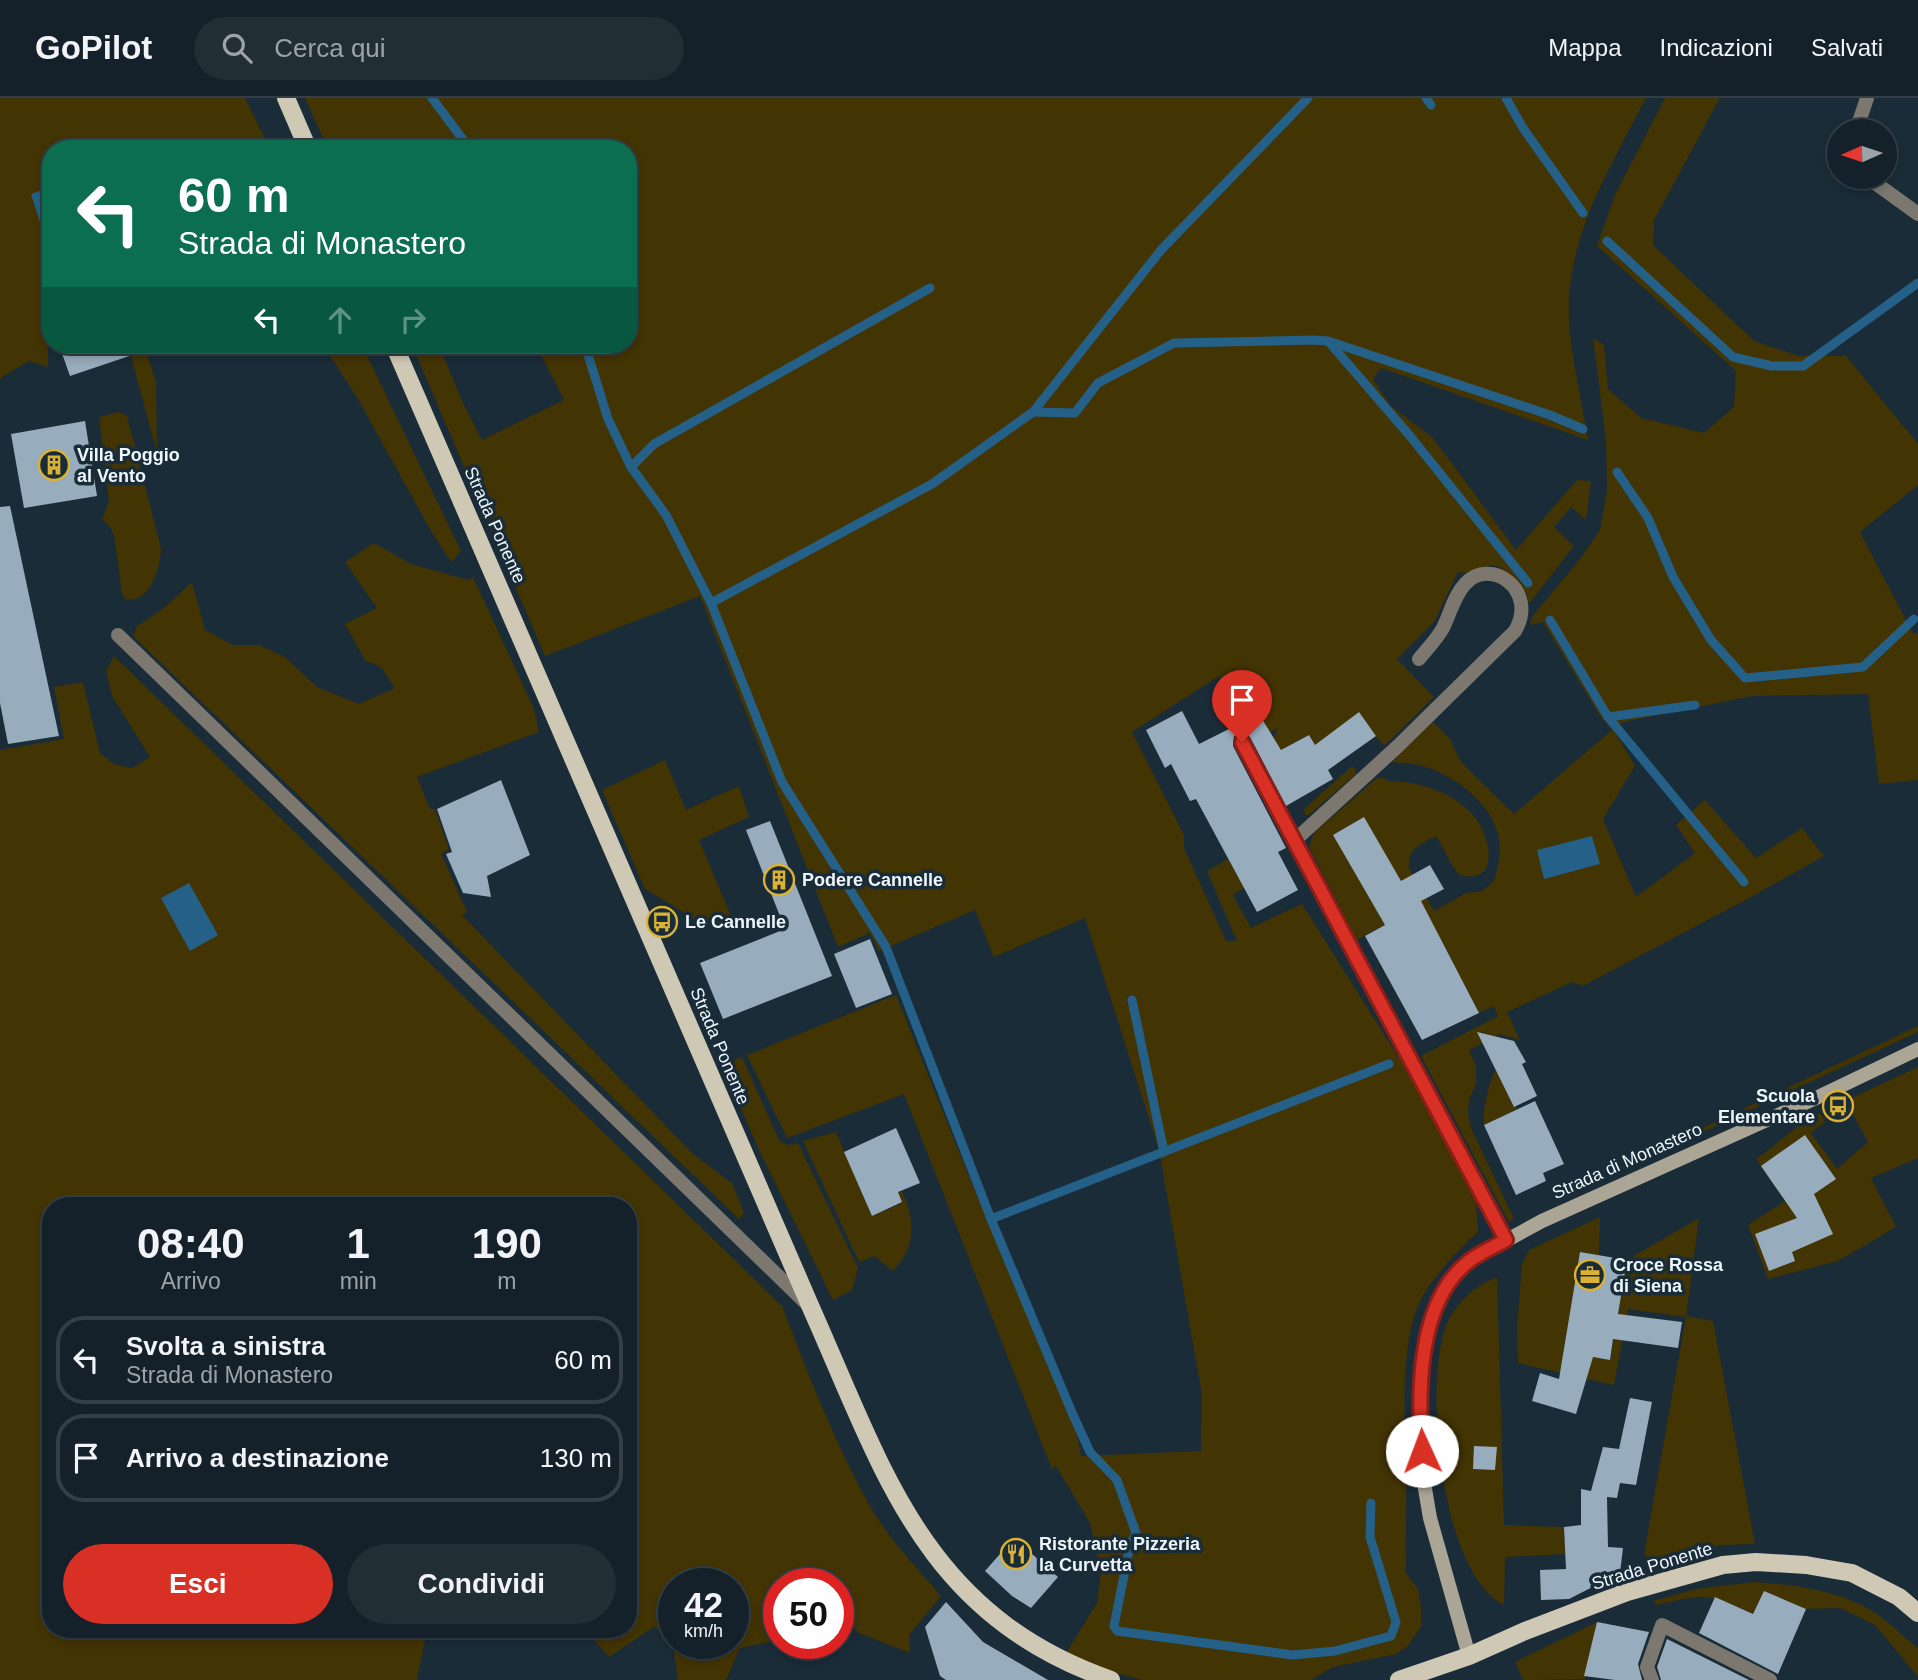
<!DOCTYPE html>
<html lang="it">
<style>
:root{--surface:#14212a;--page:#212e36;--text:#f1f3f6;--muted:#9da3a8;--line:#333e47;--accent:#d93025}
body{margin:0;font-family:Arial,sans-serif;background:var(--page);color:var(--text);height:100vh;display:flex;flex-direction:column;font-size:26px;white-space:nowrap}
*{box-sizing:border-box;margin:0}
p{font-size:23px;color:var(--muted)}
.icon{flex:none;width:38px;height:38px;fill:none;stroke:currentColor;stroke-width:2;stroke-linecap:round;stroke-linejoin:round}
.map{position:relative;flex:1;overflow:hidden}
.side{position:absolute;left:42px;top:1099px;width:595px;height:441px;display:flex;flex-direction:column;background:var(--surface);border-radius:28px;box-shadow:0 4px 10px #0003,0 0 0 2px var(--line)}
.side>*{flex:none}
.hud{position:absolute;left:42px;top:42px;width:595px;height:214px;border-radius:28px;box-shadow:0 4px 10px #0003,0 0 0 2px var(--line);background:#0b6e4f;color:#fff;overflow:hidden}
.needle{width:46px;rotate:267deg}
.controls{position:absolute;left:1827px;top:21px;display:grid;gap:14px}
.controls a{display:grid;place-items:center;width:70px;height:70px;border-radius:50%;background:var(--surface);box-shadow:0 4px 10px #0003,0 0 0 2px var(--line);font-size:35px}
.speed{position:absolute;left:658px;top:1470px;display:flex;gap:14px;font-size:35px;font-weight:700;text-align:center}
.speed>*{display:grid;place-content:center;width:91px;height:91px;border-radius:50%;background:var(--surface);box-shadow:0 4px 10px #0003,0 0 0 2px var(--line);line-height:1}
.speed small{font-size:18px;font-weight:400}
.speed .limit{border:10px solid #d22;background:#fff;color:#111}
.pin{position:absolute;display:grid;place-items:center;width:60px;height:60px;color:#fff;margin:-72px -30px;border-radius:50% 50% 50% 0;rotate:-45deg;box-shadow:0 0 7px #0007}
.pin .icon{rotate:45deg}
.me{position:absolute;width:77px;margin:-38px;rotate:358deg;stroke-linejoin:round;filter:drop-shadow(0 0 5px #0008)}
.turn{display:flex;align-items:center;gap:24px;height:147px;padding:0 21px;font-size:32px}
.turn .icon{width:91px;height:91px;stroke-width:2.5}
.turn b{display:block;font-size:49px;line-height:60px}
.lanes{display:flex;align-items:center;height:66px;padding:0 21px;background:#0003;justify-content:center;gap:35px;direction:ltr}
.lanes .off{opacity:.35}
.eta{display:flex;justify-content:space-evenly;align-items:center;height:119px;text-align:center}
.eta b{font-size:42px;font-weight:800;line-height:49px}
.button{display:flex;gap:14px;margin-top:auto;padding:14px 21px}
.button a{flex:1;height:80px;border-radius:42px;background:var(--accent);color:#fff;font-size:28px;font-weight:800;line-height:80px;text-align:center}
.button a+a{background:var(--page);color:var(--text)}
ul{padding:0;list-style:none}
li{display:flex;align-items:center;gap:21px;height:88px;margin:0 14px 10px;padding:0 7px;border:4px solid var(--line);border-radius:28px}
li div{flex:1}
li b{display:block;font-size:26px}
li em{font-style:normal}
header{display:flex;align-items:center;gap:42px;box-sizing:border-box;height:98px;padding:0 35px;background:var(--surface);border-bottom:2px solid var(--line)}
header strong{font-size:33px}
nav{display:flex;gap:38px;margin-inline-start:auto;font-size:24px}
.search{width:490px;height:63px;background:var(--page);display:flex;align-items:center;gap:18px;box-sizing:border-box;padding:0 24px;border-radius:38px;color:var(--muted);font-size:26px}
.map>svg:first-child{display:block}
.green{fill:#433404;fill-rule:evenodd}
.water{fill:#246087}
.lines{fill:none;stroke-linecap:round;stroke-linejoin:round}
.stream{stroke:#246087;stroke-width:9}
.building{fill:#97acbc}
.lane{stroke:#7c786f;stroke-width:14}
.street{stroke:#7c786f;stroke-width:14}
.secondary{stroke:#aba596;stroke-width:14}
.primary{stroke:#cfc8b4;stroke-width:18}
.route-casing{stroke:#8d1f18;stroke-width:18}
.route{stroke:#d93025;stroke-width:12}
.labels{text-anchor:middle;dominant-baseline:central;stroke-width:7;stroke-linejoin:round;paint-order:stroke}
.poi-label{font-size:18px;font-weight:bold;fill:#edf6fd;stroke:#1a2c38;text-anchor:start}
.street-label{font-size:18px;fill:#edf6fd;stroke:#1a2c38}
</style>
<header>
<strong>GoPilot</strong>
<div class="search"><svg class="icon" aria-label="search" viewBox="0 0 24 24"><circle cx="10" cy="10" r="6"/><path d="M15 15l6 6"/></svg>Cerca qui</div>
<nav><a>Mappa</a><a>Indicazioni</a><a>Salvati</a></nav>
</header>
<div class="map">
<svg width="1918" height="1582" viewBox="0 0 1918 1582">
<rect width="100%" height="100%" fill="#1a2c38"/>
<g class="green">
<path d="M 0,0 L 245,0 L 270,51 L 51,51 L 51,243 L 48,244 L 48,269 L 29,263 L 2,279 L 0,283 Z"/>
<path d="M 305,0 L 1646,0 C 1615,60 1578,120 1570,188 C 1564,234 1581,296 1588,342 L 1381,270 L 1373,281 L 1391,308 L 1433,340 L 1516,452 L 1577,382 L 1591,383 L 1586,422 L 1571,409 L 1554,429 L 1574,448 L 1529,506 L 1526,494 L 1500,469 L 1492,467 L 1464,475 L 1458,474 L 1434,524 L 1397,561 L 1434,599 L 1384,648 L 1376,638 L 1325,666 L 1308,637 L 1265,661 L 1278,630 L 1270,634 L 1250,601 L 1261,594 L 1248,573 L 1224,587 L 1219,578 L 1132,634 L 1184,737 L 1184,750 L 1226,843 L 1237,843 L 1207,773 L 1228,761 L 1244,790 L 1233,797 L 1251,830 L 1302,806 L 1397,957 L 1411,975 L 1476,1103 L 1478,1134 C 1459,1151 1439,1173 1425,1194 C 1394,1243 1408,1349 1406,1405 C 1406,1428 1405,1451 1406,1475 L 1418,1491 L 1421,1510 L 1421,1528 L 1408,1548 L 1396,1556 L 1333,1569 L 1311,1582 L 1143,1582 L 1099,1571 L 1066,1555 L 1097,1505 L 1101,1474 L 1090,1425 L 1056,1368 L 1052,1371 L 904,996 L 787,1040 L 747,957 L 896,897 L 970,1081 L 1077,1337 L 1081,1358 L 1201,1353 L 1202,1297 L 1159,1052 L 1085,820 L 994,859 L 975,812 L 879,853 L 870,835 L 838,849 L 700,498 L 545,558 L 412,247 L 439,247 L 462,303 L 482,342 L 564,302 L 536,247 L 628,247 L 628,51 L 328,51 Z"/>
<path d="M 1665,0 L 1720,0 L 1654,122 L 1653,147 L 1754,243 L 1799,258 L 1846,258 L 1918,346 L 1918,387 L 1860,434 L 1913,536 L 1918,535 L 1918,682 L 1879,686 L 1868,596 L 1752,598 L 1624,624 L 1613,631 L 1635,668 L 1603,721 L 1636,799 L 1695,755 L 1676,727 L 1705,702 L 1756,760 L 1802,730 L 1824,758 L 1753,798 L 1583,888 L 1572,884 L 1507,914 L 1520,942 L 1500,936 L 1469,952 L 1476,968 L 1476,985 L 1469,1002 L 1468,1016 L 1471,1030 L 1514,1121 L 1509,1124 L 1421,958 L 1498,918 L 1494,908 L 1479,915 L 1422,806 L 1357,842 L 1309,749 L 1314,735 L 1376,681 L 1382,679 L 1388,683 C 1429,683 1480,703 1488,749 C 1490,761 1488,777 1473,778 C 1468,779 1462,779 1458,775 C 1449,765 1444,749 1436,738 C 1421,746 1407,751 1409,770 L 1434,813 L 1466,795 L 1482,793 L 1494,783 C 1499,767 1503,747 1496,730 C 1486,700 1448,674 1419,667 C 1410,665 1401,665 1392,664 L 1433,624 L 1450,641 L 1461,664 L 1514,716 L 1612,632 L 1600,618 L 1543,524 L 1530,527 L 1532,519 L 1580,461 L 1600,432 L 1607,392 L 1606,342 L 1593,240 L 1604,247 L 1608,291 L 1641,320 L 1704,335 L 1734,309 L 1736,273 L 1597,148 L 1615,97 Z"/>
<path d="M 128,247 L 144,247 L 156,284 L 157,355 Z"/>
<path d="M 323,247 L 362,247 L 461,453 L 451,464 L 431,433 L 358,301 Z"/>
<path d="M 120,314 L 127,318 L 161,450 C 161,469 150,507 125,501 L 122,495 L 114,437 L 110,429 L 102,421 L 109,404 L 99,319 Z"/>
<path d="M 374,445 L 411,466 L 468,482 L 473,479 L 534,611 L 539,634 L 417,679 L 430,711 L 435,711 L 449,751 L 441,756 L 467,814 L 462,817 L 693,1056 L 732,1085 L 744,1115 L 739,1121 L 133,538 L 137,528 L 164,510 L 192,484 L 205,532 L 233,547 L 259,547 L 285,559 L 317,589 L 359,606 L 395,590 L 381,569 L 365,562 L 345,526 L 377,510 L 345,464 Z"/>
<path d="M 114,558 L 782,1208 C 808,1276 835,1346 871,1410 C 890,1442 917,1470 941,1498 L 909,1537 L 910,1555 L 859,1535 L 838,1513 L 838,1486 L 779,1486 L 779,1542 L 740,1550 L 726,1582 L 678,1582 L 672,1540 L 654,1529 L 609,1559 L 585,1531 L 628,1531 L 628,1108 L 51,1108 L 51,1531 L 462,1531 L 451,1542 L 425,1541 L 417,1582 L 0,1582 L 0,652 L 64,641 L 54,589 L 83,584 L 100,655 L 114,666 L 132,670 L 150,659 L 112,598 L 106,573 ZM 674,1486 L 733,1486 L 733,1545 L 674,1545 Z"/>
<path d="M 665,662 L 686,712 L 739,688 L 749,719 L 699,742 L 731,818 L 703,826 L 645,791 L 602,692 Z"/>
<path d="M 1351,669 L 1355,669 L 1356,676 L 1309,717 L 1305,717 L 1304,711 Z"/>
<path d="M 1918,928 L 1918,934 L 1589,1087 L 1630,1064 Z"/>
<path d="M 742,959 L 779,1042 L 788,1047 L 798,1045 L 858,1170 L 852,1192 L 833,1202 L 760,1054 L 722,967 Z"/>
<path d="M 1918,969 L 1918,1060 L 1871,1080 L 1896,1129 L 1838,1163 L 1768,1181 L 1748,1127 L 1785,1103 L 1756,1061 C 1778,1046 1796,1027 1820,1015 L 1825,1024 L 1811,1035 L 1837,1071 L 1868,1044 L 1848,1007 L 1832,1015 L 1830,1010 Z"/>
<path d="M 1496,972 L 1517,1011 L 1484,1027 C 1481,1017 1490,979 1496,972 Z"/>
<path d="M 836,1034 L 872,1118 L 902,1105 L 898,1095 L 902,1093 C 915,1122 917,1150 892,1173 L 875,1158 L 859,1164 L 803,1043 Z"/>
<path d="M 1600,1119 L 1599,1157 L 1580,1154 L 1564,1255 L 1610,1262 L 1627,1162 L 1699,1120 L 1686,1218 L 1713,1223 L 1755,1446 L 1722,1447 L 1656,1462 L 1650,1462 L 1644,1456 L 1686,1219 L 1628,1211 L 1614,1287 L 1518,1265 L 1517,1228 L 1522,1166 L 1529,1152 Z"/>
<path d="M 1497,1179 L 1504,1427 L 1564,1429 L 1565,1456 L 1505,1459 L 1504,1507 C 1441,1476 1424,1291 1445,1231 C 1454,1206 1474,1188 1497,1179 Z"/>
<path d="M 1754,1484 C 1797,1487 1844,1493 1880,1518 C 1893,1528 1905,1540 1918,1550 L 1918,1579 L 1875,1527 L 1840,1510 L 1806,1511 L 1764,1493 L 1753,1516 C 1707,1495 1706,1495 1657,1507 L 1653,1503 L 1696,1491 Z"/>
<path d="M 1597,1524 L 1585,1581 L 1523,1582 L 1515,1564 Z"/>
</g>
<g class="water">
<path d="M 51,89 L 51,149 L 48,150 L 31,96 Z"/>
<path d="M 1592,738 L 1600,766 L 1544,781 L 1537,752 Z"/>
<path d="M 189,785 L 218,837 L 190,853 L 161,800 Z"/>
</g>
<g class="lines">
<g class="stream">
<path d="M 432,0 L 470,51"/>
<path d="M 1426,0 L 1431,7"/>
<path d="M 1506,0 L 1523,30 L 1583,115"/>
<path d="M 1607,143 L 1733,259 L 1772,268 L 1803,268 L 1918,185"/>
<path d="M 1329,244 L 1410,338 L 1528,485"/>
<path d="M 585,247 L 608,321 L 631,369 L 666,417 L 711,505 L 782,684 L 886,849 L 991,1121 L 1073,1317 L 1090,1354 L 1117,1382 L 1136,1435 L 1130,1447 L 1114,1528 L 1117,1533 L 1293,1557 L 1335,1553 L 1391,1538 L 1396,1524 L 1370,1439 L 1371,1405"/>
<path d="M 1033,314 L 1075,315 L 1098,285 L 1174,245 L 1313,242 L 1328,243 L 1550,317 L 1583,331"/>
<path d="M 631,369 L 654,346 L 930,190"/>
<path d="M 1617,374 L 1648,420 L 1673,479 L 1711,542 L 1745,580 L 1863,569 L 1914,521"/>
<path d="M 711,505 L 932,386 L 1033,314 L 1161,152 L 1308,0"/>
<path d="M 1550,522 L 1608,619 L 1744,784"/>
<path d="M 1608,619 L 1695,607"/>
<path d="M 1132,902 L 1164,1054"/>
<path d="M 991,1121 L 1389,966"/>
</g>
</g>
<g class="building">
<path d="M 59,247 L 150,247 L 150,251 L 70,278 Z"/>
<path d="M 85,323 L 97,398 L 24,410 L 11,336 Z"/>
<path d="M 10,408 L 59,638 L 8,646 L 0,605 L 0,409 Z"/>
<path d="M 1248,573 L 1261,595 L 1237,609 L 1224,587 Z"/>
<path d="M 1182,613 L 1199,646 L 1259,616 L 1281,652 L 1309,637 L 1315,647 L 1359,614 L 1376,638 L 1328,672 L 1333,681 L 1286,708 L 1250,639 L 1243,634 L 1234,638 L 1233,648 L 1286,750 L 1278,754 L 1298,792 L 1257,814 L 1196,701 L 1190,703 L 1171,666 L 1165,670 L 1146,632 Z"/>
<path d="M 501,682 L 530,757 L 487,778 L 491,799 L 463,795 L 446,756 L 452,754 L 437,711 Z"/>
<path d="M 1364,719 L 1401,783 L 1430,767 L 1444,791 L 1421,803 L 1479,915 L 1422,942 L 1365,838 L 1385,827 L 1333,737 Z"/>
<path d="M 770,723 L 832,878 L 723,921 L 700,865 L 785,831 L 746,732 Z"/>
<path d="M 870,841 L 892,896 L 856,910 L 834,856 Z"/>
<path d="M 1477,934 L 1514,943 L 1526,964 L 1522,966 L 1537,998 L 1514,1009 Z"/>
<path d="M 1535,1003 L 1564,1066 L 1543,1075 L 1546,1083 L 1516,1097 L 1484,1027 Z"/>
<path d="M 896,1030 L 920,1085 L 898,1094 L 902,1104 L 872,1118 L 844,1054 Z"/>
<path d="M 1805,1037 L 1836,1081 L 1814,1096 L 1833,1136 L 1792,1154 L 1795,1163 L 1769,1173 L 1755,1136 L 1797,1120 L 1761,1068 Z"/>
<path d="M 1580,1154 L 1627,1162 L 1618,1216 L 1682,1224 L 1678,1250 L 1613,1241 L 1610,1262 L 1593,1259 L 1576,1316 L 1532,1303 L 1540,1275 L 1559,1281 Z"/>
<path d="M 1630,1300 L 1652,1304 L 1636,1387 L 1620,1385 L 1617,1400 L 1607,1399 L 1608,1449 L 1623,1450 L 1620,1475 L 1569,1501 L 1541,1502 L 1540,1472 L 1566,1471 L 1564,1429 L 1581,1427 L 1581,1391 L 1591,1393 L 1603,1349 L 1619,1351 Z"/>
<path d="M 1474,1348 L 1497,1349 L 1495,1372 L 1473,1371 Z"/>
<path d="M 1014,1440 L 1058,1479 L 1031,1510 L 1012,1498 L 985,1473 Z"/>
<path d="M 1764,1493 L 1806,1511 L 1778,1576 L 1699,1535 L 1715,1499 L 1753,1516 Z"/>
<path d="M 946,1504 L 983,1544 L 1048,1582 L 946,1582 L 940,1578 L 925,1529 Z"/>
<path d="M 1597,1524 L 1649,1534 L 1638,1566 L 1642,1582 L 1615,1582 L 1584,1578 Z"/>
<path d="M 1667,1541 L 1749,1582 L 1661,1582 L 1657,1569 Z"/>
</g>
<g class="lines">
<g class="lane">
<path d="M 118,537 L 809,1208"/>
<path d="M 1242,644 C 1328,811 1419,975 1506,1142"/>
<path d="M 1294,743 L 1397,649 L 1515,533 C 1539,492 1490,458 1465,486 C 1454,498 1450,516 1443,530 C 1437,541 1427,551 1419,561"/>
</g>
<g class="street">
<path d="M 1856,33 L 1867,0"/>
<path d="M 1867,79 L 1918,116"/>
<path d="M 1652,1582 L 1647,1569 L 1662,1527 L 1770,1582"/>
</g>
<path class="secondary" d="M 1469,1558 L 1430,1420 L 1423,1379 L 1420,1327 L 1421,1263 L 1432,1221 L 1447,1188 L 1467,1164 L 1542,1123 L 1818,999 L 1918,951"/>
<g class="primary">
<path d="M 286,0 L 308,51"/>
<path d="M 394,247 L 812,1212 C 885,1376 924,1516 1111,1582"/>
<path d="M 1399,1582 L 1469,1558 L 1525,1533 L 1627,1494 L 1723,1467 L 1756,1464 L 1806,1467 L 1852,1475 L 1899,1499 L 1918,1515"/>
</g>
</g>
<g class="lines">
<g class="route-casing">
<path id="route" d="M 1242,644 C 1329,811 1419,975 1506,1142 C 1494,1149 1479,1155 1468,1164 C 1417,1205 1418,1294 1422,1353"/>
</g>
<use href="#route" class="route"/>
</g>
<defs>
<g id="building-ring" transform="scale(1.575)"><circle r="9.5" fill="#1a2c38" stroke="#dbb233" stroke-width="1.5"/><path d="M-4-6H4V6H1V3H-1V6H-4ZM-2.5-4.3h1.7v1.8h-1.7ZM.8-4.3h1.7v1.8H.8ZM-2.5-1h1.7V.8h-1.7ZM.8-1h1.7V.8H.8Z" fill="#dbb233"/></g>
<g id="bus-ring" transform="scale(1.575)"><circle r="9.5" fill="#1a2c38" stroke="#dbb233" stroke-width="1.5"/><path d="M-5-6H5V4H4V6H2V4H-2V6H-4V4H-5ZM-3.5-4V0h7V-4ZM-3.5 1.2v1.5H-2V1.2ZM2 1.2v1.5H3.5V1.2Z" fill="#dbb233"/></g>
<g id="office-ring" transform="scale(1.575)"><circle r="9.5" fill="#1a2c38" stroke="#dbb233" stroke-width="1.5"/><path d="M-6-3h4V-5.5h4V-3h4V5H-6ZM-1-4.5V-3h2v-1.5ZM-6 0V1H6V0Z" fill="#dbb233"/></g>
<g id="restaurant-ring" transform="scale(1.575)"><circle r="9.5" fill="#1a2c38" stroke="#dbb233" stroke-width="1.5"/><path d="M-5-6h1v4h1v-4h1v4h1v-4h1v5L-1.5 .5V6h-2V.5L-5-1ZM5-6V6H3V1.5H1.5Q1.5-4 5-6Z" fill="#dbb233"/></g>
</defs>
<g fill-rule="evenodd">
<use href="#building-ring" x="54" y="367"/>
<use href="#building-ring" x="779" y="782"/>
<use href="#bus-ring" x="662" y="824"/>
<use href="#bus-ring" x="1838" y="1008"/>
<use href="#office-ring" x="1590" y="1177"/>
<use href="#restaurant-ring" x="1016" y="1456"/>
</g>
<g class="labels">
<g class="poi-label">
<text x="77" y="357">Villa Poggio<tspan x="77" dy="21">al Vento</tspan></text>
<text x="802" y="782">Podere Cannelle</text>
<text x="685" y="824">Le Cannelle</text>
<text x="1815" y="998" text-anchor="end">Scuola<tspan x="1815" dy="21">Elementare</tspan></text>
<text x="1613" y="1167">Croce Rossa<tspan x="1613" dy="21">di Siena</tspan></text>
<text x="1039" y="1446">Ristorante Pizzeria<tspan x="1039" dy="21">la Curvetta</tspan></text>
</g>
<g class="street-label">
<text transform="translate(495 427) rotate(66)">Strada Ponente</text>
<text transform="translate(720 948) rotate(67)">Strada Ponente</text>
<text transform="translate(1627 1063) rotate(-24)">Strada di Monastero</text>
<text transform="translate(1652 1468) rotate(-17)">Strada Ponente</text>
</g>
</g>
</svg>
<div class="controls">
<a><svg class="needle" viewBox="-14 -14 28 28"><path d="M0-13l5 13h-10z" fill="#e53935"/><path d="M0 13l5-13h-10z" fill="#9da3a8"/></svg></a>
</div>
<div class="speed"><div>42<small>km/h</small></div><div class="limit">50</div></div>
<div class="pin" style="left:1242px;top:644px;background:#d93025"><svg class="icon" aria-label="arrive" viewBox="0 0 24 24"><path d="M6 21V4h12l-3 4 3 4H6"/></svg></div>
<svg class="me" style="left:1422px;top:1353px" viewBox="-20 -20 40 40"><circle r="19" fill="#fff"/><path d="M0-13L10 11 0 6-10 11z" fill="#d93025"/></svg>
<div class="hud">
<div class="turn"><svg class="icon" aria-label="left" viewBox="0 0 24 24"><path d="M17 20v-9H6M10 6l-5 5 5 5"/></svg><div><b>60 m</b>Strada di Monastero</div></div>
<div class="lanes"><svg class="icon" aria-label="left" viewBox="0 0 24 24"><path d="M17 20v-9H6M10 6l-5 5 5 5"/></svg><svg class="icon off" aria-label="ahead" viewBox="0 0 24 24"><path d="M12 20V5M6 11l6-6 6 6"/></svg><svg class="icon off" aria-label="right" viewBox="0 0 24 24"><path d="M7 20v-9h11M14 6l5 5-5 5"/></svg></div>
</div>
<section class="side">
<div class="eta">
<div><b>08:40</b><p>Arrivo</p></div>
<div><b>1</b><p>min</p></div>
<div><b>190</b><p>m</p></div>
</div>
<ul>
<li><svg class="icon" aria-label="left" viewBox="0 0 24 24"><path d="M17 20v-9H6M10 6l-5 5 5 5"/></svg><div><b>Svolta a sinistra</b><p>Strada di Monastero</p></div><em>60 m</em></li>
<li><svg class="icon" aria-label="arrive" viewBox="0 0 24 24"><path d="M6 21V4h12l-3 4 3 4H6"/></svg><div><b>Arrivo a destinazione</b></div><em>130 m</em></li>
</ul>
<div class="button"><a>Esci</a><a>Condividi</a></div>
</section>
</div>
